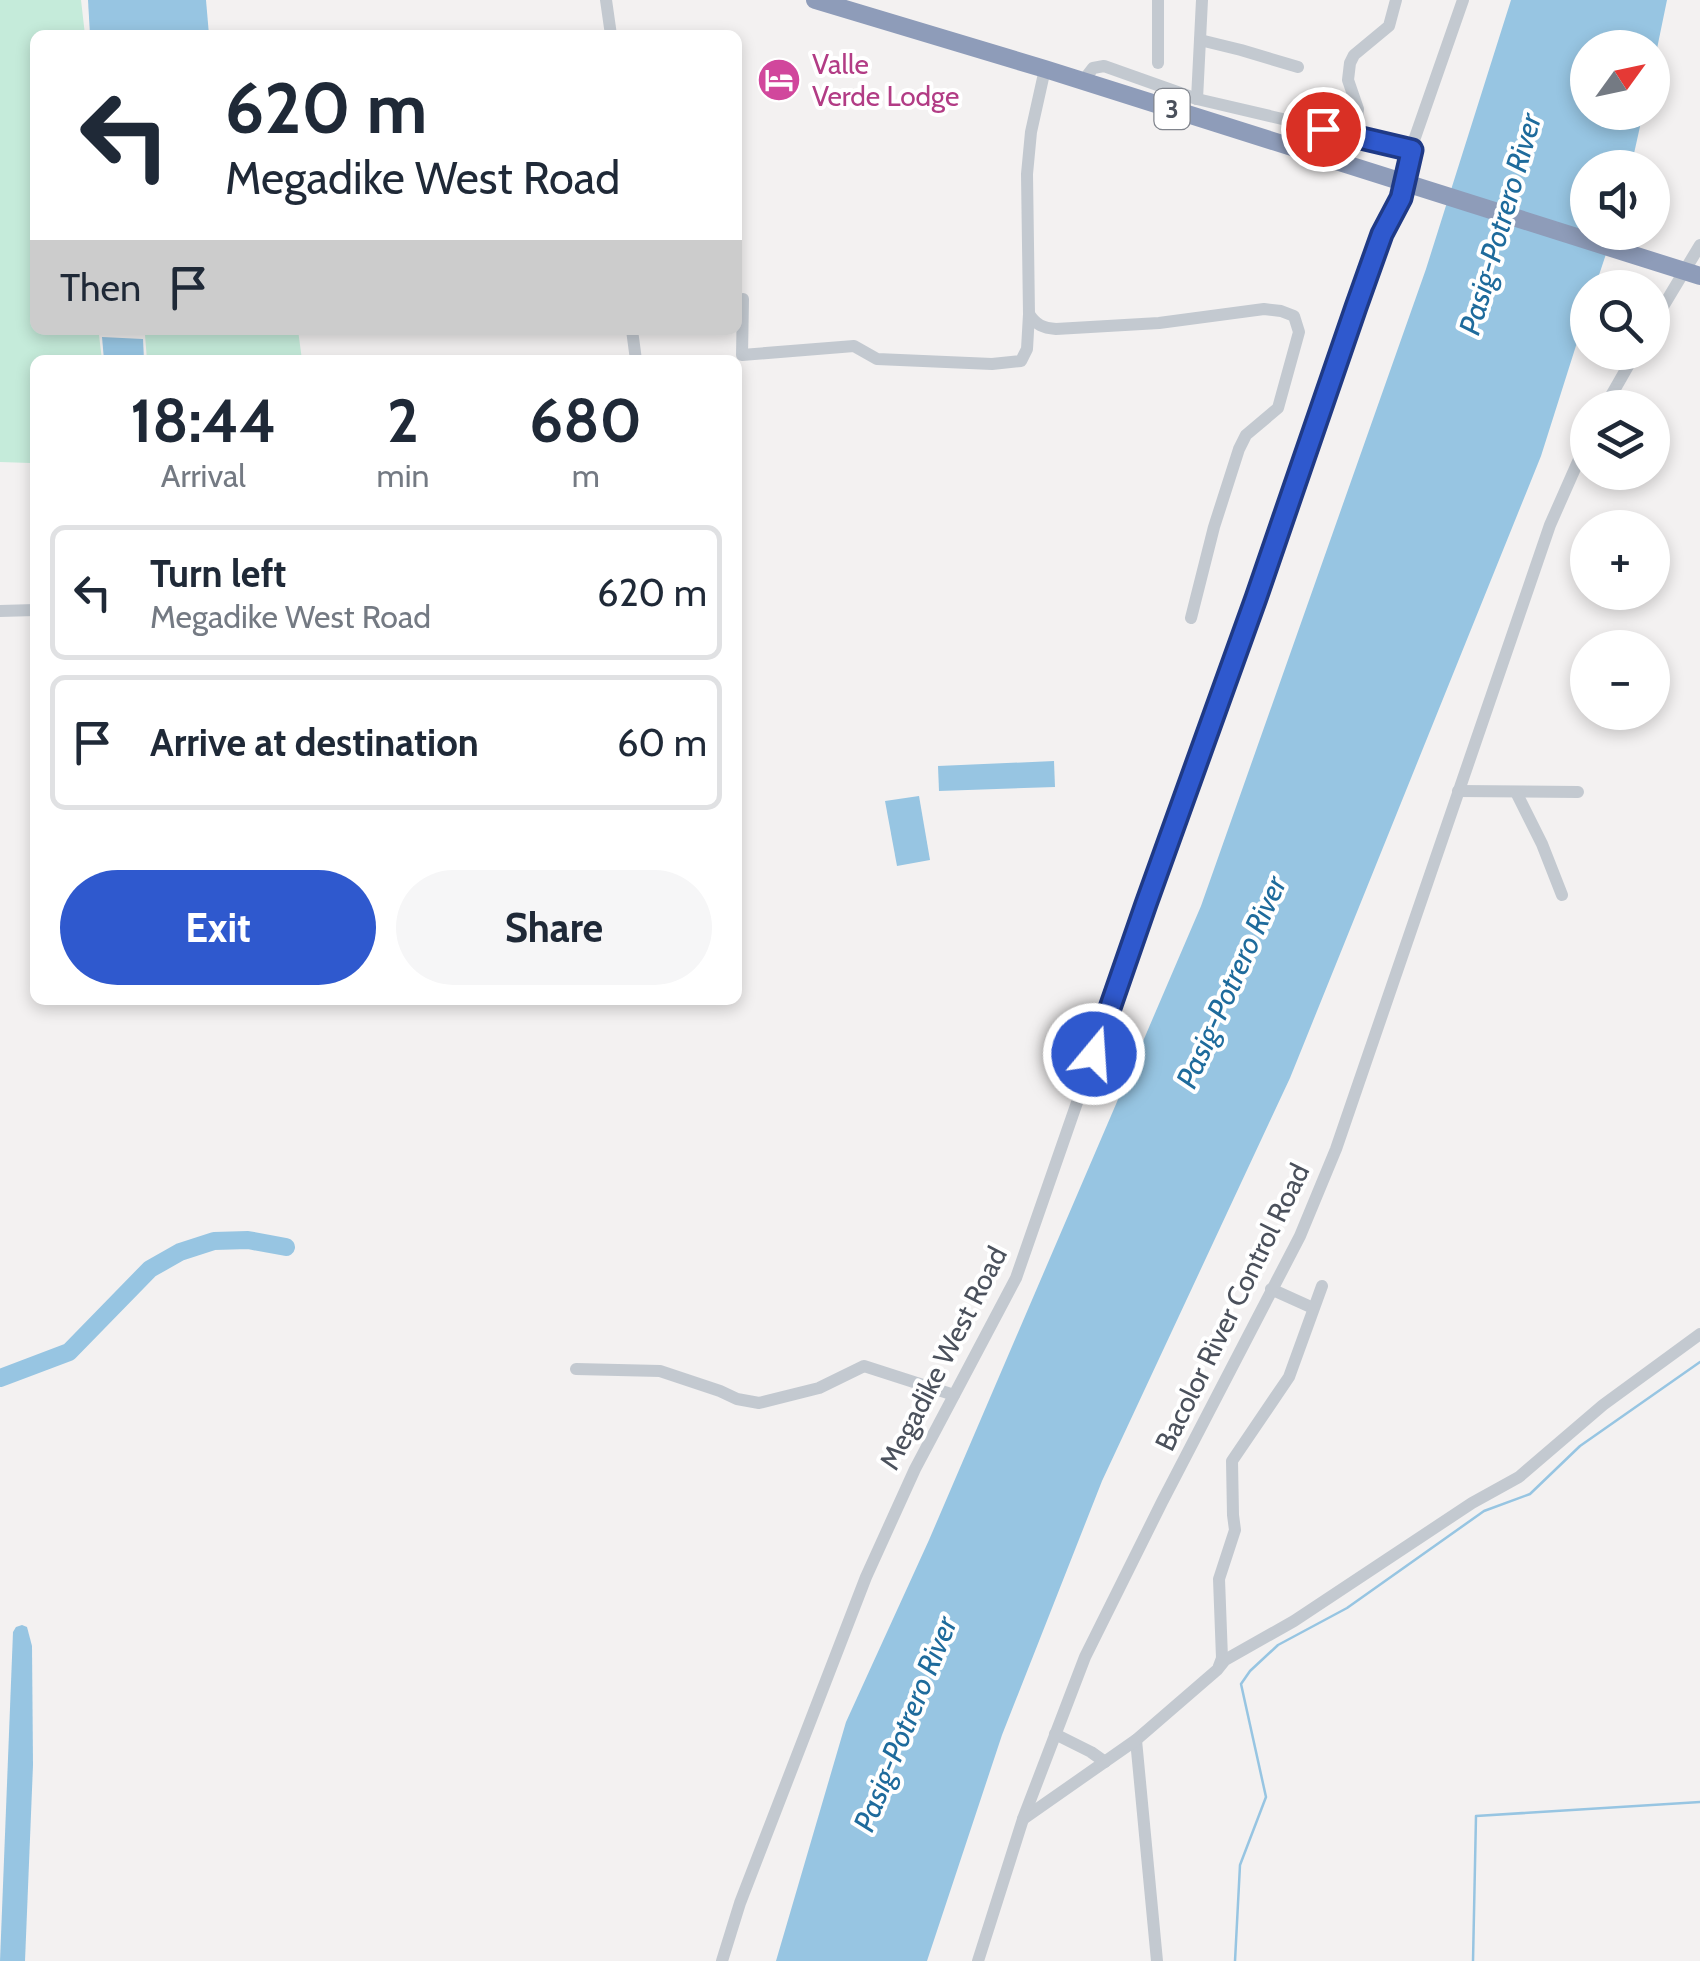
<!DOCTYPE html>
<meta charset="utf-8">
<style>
:root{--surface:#fff;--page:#f6f6f7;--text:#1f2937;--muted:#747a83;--line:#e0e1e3;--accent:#2f59ce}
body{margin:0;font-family:Cabin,sans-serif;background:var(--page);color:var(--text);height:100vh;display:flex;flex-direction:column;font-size:38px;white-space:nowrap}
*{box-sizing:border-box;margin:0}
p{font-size:32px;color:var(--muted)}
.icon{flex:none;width:55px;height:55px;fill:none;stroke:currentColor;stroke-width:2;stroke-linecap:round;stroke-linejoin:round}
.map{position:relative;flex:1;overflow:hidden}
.sheet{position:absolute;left:30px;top:355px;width:712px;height:650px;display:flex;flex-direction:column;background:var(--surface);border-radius:15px;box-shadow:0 5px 15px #0003}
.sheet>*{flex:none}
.hud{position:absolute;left:30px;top:30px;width:712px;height:305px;border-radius:15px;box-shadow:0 5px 15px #0003;background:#fff;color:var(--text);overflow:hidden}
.needle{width:65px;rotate:57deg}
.fabs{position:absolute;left:1570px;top:30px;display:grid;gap:20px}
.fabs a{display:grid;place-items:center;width:100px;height:100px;border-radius:50%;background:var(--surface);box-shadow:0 5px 15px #0003;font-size:50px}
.pin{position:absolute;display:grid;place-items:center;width:85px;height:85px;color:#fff;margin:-42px;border:5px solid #fff;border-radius:50%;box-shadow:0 2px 10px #0007}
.me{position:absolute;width:110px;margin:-55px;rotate:18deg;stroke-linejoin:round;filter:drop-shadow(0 0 8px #0008)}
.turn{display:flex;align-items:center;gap:35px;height:210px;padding:0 30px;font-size:45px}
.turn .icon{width:130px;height:130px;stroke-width:2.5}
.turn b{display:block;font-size:70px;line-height:85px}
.then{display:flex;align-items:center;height:95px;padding:0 30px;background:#0003;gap:20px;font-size:38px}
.eta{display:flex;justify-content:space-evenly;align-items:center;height:170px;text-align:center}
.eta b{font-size:60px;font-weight:700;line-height:70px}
.button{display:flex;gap:20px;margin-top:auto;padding:20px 30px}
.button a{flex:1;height:115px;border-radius:60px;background:var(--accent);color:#fff;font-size:40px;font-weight:700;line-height:115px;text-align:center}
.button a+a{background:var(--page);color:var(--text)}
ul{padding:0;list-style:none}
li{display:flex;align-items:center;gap:30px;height:135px;margin:0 20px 15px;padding:0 10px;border:5px solid var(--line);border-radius:15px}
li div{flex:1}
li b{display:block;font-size:38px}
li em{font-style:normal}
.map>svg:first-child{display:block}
.green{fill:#c5ebda}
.water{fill:#97c5e2}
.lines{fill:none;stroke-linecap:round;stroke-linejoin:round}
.stream{stroke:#97c5e2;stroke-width:2.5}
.river{stroke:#97c5e2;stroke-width:18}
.minor{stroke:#c3c9d0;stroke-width:12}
.highway{stroke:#8e9cb9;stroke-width:18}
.route-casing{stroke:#1f3a86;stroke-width:25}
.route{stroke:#2f59ce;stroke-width:18}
.labels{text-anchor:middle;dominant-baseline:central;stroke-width:8;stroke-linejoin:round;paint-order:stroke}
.shield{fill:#fff;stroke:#81858d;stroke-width:2.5}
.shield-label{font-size:25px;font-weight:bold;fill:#4b515c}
.hotel-label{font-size:28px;fill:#b23c85;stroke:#fff;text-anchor:start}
.street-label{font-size:28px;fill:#4b515c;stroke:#fff}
.water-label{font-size:30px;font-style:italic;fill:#1e6b9c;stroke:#fff}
</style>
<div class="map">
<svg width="1700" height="1961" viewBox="0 0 1700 1961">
<rect width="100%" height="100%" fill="#f3f1f1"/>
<path class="green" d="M 0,0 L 81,0 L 85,35 L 35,35 L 35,330 L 298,330 L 302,360 L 147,360 L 145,335 L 99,335 L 102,360 L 35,360 L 35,454 L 30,455 L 30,463 L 0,462 Z"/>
<g class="water">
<path d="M 88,0 L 206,0 L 209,35 L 90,35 Z"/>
<path d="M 1511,0 L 1667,0 L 1653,68 L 1652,48 L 1588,48 L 1588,112 L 1643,113 L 1631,167 L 1588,168 L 1588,232 L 1613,233 L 1595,287 L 1588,288 L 1587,311 L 1541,456 L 1290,1078 L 1102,1481 L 1002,1735 L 927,1961 L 776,1961 L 846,1722 L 929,1540 L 1201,906 L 1426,269 Z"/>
<path d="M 102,337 L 143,339 L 144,360 L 104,360 Z"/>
<path d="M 1054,761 L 1055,787 L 939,791 L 938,766 Z"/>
<path d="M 919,796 L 930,860 L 897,866 L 885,801 Z"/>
<path d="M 22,1625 L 27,1627 L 32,1646 L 33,1765 L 25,1961 L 0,1961 L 13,1632 L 16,1627 Z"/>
</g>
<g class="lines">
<g class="stream">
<path d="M 1235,1961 L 1240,1865 L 1266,1797 L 1241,1684 L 1250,1671 L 1278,1645 L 1347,1608 L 1484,1511 L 1530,1494 L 1580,1446 L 1700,1362"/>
<path d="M 1473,1961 L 1476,1816 L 1700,1802"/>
</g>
<path class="river" d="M 0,1378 L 69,1352 L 150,1269 L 180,1252 L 214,1241 L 248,1240 L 286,1247"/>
<g class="minor">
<path d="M 606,0 L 611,35"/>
<path d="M 1158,0 L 1158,63"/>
<path d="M 1200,40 L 1241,50 L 1298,67"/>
<path d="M 1083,81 L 1093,68 L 1104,66 L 1197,99 L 1411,149"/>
<path d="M 1197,99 L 1202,0"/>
<path d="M 1355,137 L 1358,109 L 1348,80 L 1350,63 L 1354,55 L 1389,26 L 1396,0"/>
<path d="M 743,299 L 742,355 L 854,346 L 877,359 L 992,364 L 1021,361 L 1027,349 L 1029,314 L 1027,174 L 1031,132 L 1045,69"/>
<path d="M 1029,314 C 1036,325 1043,328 1056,329 L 1159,323 L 1264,309 L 1281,311 L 1294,316 L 1299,332 L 1278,408 L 1246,435 L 1239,449 L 1214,527 L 1191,618"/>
<path d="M 1652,325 L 1700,245"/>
<path d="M 632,330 L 636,360"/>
<path d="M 1604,408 L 1636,352"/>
<path d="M 0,611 L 35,610"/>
<path d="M 1458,791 L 1578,792"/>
<path d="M 1516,792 L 1542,844 L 1562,895"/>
<path d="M 1271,1289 L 1313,1308"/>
<path d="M 576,1369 L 660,1371 L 720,1391 L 737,1399 L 759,1403 L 819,1388 L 864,1366 L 954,1395"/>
<path d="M 1219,1666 L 1222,1658 L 1219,1579 L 1235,1530 L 1233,1515 L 1232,1461 L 1289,1377 L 1322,1286"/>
<path d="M 1055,1734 L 1091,1752 L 1105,1762"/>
<path d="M 1136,1740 L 1157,1961"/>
<path d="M 1023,1819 L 1136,1740 L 1217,1670 L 1225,1660 L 1294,1621 L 1472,1503 L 1519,1477 L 1603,1405 L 1700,1334"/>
<path d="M 722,1961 L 740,1903 L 866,1577 L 915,1469 L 1016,1278 L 1146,904 L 1257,598 L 1379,244 L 1401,198 L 1411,149 L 1463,0"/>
<path d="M 978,1961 L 1023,1819 L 1085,1657 L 1162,1502 L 1300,1236 L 1336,1149 L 1550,525 L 1588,439"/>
</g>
<path class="highway" d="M 815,0 L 1045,69 L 1700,276"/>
</g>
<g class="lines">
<g class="route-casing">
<path id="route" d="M 1094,1054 L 1146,904 L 1256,598 L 1356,307 L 1382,234 L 1401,198 L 1412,150 L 1323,129"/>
</g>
<use href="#route" class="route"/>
</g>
<defs>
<g id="hotel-disc" transform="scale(2.25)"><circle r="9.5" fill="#d1479c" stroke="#fff"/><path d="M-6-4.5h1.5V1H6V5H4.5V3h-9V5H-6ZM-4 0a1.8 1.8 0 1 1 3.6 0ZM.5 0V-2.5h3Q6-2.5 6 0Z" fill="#fff"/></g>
</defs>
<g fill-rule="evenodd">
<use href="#hotel-disc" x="779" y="80"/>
</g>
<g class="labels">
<rect class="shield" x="1154.5" y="89" width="35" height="40" rx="8"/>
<g class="shield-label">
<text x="1172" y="109">3</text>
</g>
<g class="hotel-label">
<text x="812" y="64">Valle<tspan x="812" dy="32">Verde Lodge</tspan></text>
</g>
<g class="street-label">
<text transform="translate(1232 1307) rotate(-64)">Bacolor River Control Road</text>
<text transform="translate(943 1358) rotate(-63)">Megadike West Road</text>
</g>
<g class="water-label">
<text transform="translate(1500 224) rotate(-74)">Pasig-Potrero River</text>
<text transform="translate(1231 982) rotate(-66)">Pasig-Potrero River</text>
<text transform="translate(905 1724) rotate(-68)">Pasig-Potrero River</text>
</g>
</g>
</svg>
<div class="fabs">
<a><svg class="needle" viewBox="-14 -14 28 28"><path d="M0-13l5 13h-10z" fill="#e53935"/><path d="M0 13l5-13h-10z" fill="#747a83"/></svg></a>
<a><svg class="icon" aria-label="sound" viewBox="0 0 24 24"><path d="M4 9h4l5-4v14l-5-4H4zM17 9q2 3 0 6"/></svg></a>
<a><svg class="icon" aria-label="search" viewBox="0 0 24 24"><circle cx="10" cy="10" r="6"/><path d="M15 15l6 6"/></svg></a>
<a><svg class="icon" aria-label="layers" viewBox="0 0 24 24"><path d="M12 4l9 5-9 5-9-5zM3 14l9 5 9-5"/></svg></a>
<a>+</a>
<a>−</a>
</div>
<div class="pin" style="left:1323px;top:129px;background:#d93025"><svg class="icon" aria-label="arrive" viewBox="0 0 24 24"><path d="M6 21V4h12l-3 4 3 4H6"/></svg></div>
<svg class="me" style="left:1094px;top:1054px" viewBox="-20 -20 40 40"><circle r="17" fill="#2f59ce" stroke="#fff" stroke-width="3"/><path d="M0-11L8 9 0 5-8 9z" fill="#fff"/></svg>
<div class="hud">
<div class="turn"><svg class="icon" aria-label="left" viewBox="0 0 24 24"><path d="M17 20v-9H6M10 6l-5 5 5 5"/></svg><div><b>620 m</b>Megadike West Road</div></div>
<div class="then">Then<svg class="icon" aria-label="arrive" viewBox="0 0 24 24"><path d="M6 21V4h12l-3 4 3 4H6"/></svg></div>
</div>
<section class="sheet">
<div class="eta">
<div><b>18:44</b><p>Arrival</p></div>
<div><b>2</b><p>min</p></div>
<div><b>680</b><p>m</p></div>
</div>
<ul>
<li><svg class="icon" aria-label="left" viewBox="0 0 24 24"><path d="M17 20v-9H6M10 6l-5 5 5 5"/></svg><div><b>Turn left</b><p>Megadike West Road</p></div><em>620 m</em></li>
<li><svg class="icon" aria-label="arrive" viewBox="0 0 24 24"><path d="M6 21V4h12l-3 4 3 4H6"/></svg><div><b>Arrive at destination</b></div><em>60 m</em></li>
</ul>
<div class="button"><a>Exit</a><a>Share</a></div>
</section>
</div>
